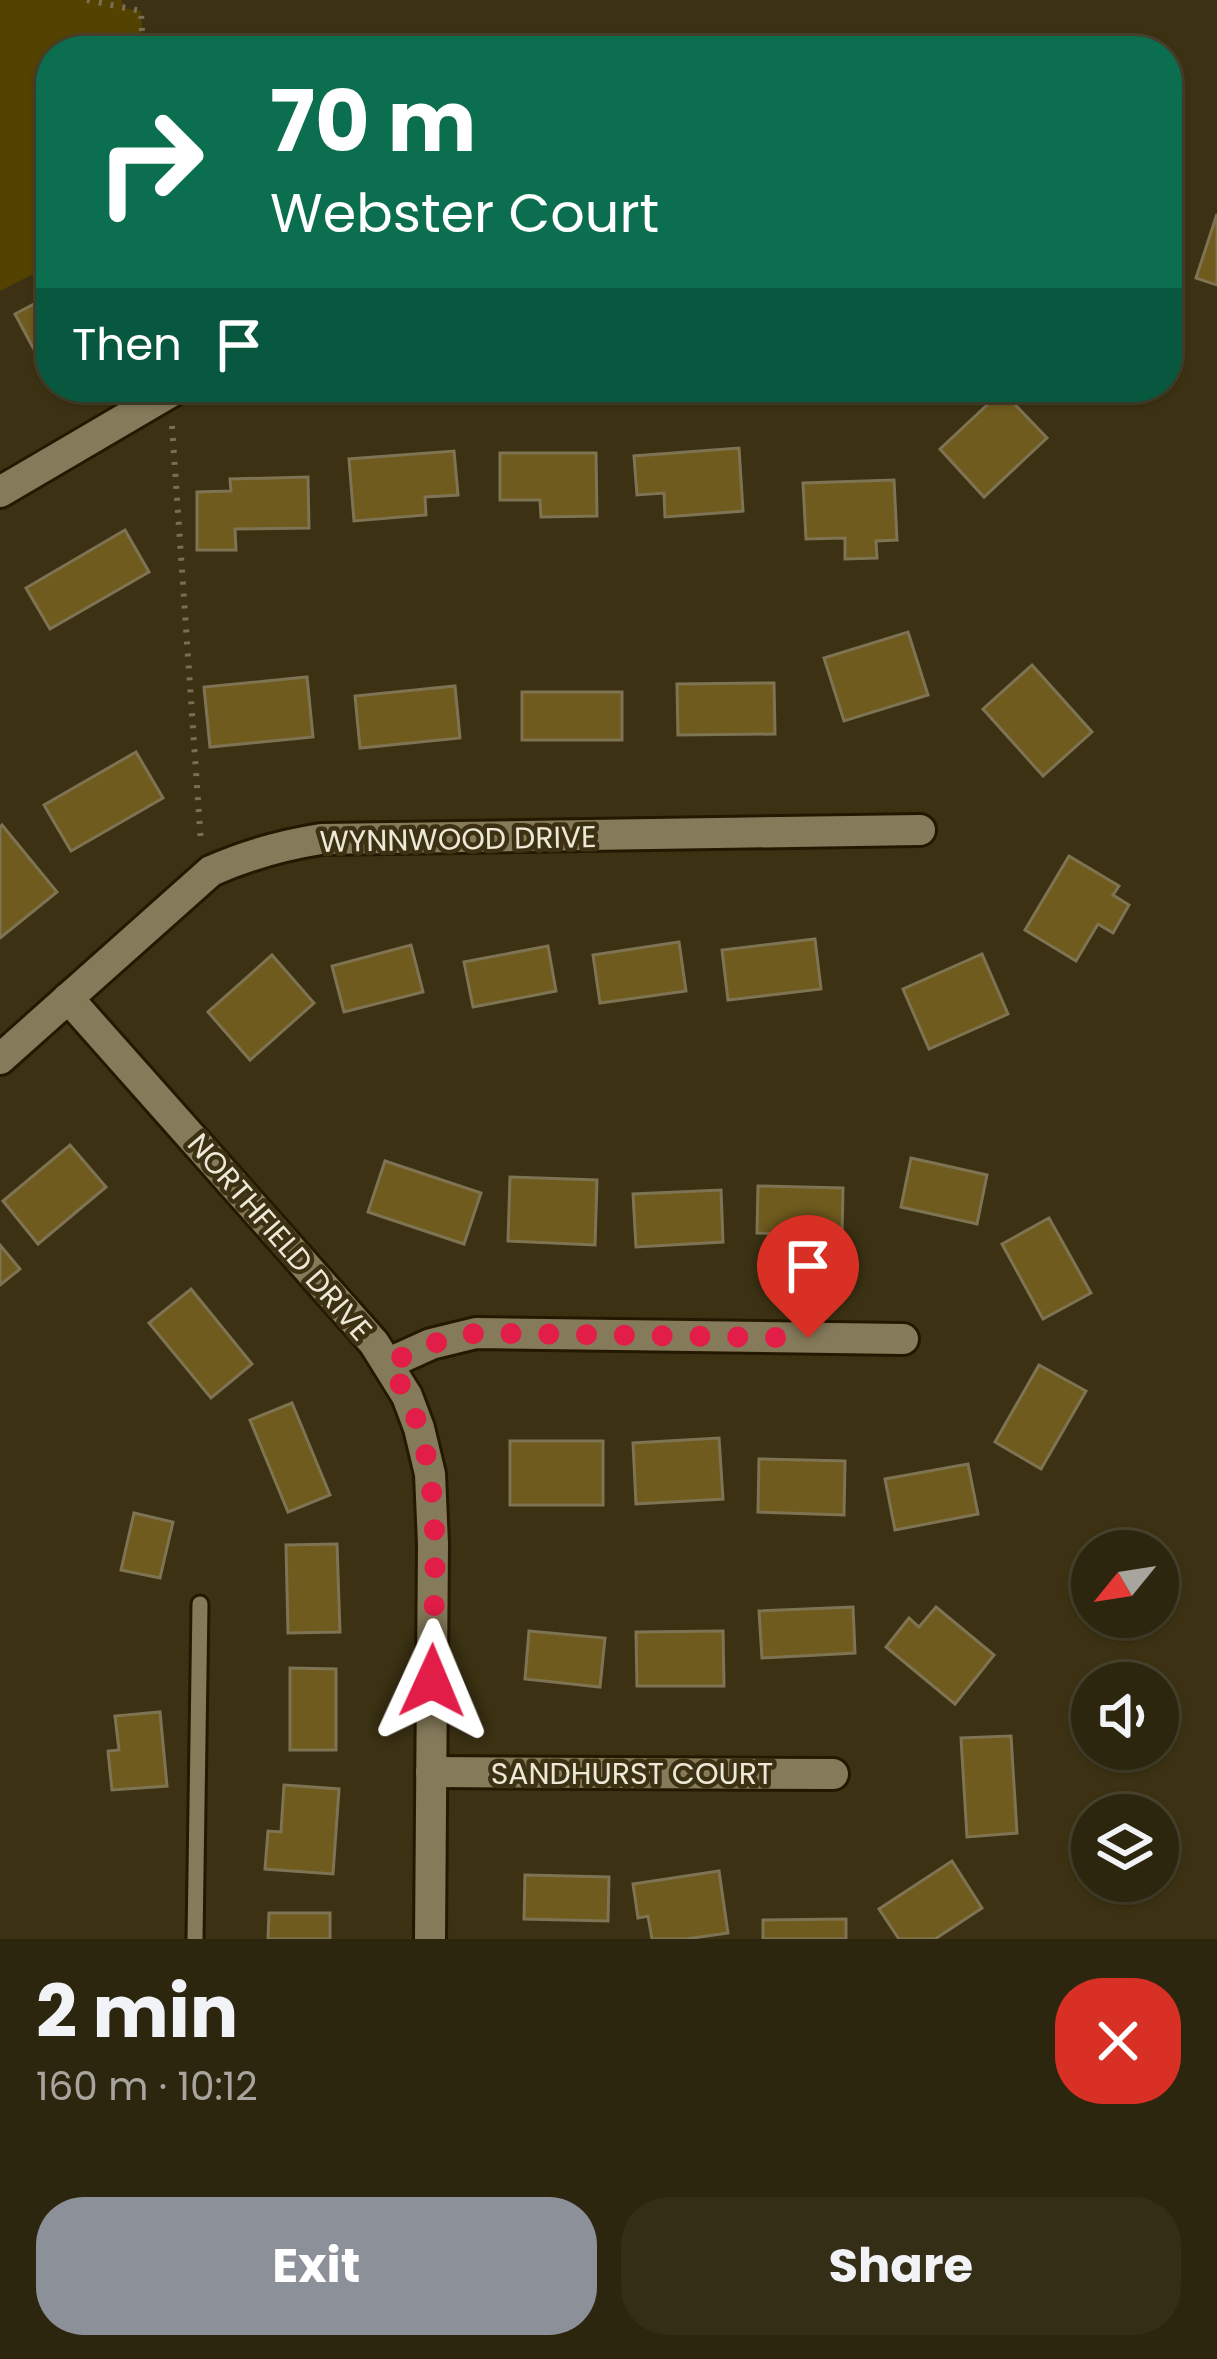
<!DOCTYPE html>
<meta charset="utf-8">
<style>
:root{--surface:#2d260e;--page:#352e17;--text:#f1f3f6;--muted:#a7a59e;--line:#48432e;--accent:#8c9099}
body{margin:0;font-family:Poppins,sans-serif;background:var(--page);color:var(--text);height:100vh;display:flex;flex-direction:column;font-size:45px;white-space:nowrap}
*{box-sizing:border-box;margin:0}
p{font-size:39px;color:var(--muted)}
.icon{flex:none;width:66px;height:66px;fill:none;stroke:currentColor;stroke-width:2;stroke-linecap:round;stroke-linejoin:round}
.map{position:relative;height:1939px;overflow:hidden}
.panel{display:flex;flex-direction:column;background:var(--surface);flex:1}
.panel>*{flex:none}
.hud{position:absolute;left:36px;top:36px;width:1146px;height:366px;border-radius:48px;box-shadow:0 3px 9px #0004,0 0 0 3px var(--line);background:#0b6e4f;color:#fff;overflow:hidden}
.needle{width:78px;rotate:240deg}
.buttons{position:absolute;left:1071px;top:1530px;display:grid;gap:24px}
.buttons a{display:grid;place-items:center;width:108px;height:108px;border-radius:50%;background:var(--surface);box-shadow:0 3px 9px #0004,0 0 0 3px var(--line);font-size:60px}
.pin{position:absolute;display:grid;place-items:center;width:102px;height:102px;color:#fff;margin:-123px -51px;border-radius:50% 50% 50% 0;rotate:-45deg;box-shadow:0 0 12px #0007}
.pin .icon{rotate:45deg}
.me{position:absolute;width:132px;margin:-66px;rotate:1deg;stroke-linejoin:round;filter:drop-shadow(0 0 9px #0008)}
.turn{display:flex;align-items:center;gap:42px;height:252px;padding:0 36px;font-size:54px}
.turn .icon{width:156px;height:156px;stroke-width:2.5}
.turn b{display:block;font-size:84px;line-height:102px}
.then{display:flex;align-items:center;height:114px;padding:0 36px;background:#0003;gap:24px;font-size:45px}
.round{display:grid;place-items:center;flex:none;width:126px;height:126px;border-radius:48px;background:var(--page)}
.head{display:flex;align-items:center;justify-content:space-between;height:204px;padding:0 36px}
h1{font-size:72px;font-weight:700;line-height:90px}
.action{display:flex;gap:24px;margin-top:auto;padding:24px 36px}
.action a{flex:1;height:138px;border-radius:48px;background:var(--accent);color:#fff;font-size:48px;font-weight:700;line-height:138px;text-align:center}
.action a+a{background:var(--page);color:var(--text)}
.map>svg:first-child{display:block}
.green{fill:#544200}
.building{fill:#6f5b1d;stroke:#7e7353;stroke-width:3}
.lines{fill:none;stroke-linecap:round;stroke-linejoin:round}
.lane-casing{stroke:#231900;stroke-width:21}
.street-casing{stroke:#231900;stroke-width:36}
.path{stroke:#786f54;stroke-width:6;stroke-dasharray:3 9;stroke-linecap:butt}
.lane{stroke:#857a5a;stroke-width:15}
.street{stroke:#857a5a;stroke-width:30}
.route{stroke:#e11d48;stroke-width:21;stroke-dasharray:0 37.8}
.labels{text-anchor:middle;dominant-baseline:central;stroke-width:9;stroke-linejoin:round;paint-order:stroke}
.street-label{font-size:30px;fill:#eee8d6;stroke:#3c3213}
</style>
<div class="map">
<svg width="1217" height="1939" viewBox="0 0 1217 1939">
<rect width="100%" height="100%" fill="#3c3213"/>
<path class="green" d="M 0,0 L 122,0 L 123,8 L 141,11 L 143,51 L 51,51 L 51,265 L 0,291 Z"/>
<g class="building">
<path d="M 1088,43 L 1089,51 L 1001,51 L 1001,49 Z"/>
<path d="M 1217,214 L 1217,285 L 1196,278 Z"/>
<path d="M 51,295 L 51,348 L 37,355 L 15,314 Z"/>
<path d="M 1002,391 L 1047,438 L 984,497 L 940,449 Z"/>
<path d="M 739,448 L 743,511 L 665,517 L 664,493 L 637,495 L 634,456 Z"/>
<path d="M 454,451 L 458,495 L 425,497 L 426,515 L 354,521 L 349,459 Z"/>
<path d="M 500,453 L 596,453 L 597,516 L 541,517 L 540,500 L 500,500 Z"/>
<path d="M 308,477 L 309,528 L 235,529 L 236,550 L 197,550 L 197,492 L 231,491 L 230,479 Z"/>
<path d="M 894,480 L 897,540 L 876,541 L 877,558 L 845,559 L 845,538 L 806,539 L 803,483 Z"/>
<path d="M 125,530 L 149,572 L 50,629 L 26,588 Z"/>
<path d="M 908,632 L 928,695 L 844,721 L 824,658 Z"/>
<path d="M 1032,665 L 1092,732 L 1043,776 L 983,709 Z"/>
<path d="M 307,677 L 313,737 L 210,747 L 204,687 Z"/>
<path d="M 774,683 L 775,734 L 678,735 L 677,684 Z"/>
<path d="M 455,686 L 460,738 L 360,748 L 355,696 Z"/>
<rect x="522" y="692" width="100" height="48"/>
<path d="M 136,752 L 163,798 L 71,851 L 44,805 Z"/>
<path d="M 2,825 L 57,892 L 0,938 L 0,827 Z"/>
<path d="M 1069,856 L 1119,886 L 1113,895 L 1129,905 L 1113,933 L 1098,924 L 1076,961 L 1025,930 Z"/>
<path d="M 815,939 L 821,989 L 728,1000 L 722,950 Z"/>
<path d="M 679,942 L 686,991 L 600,1003 L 593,955 Z"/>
<path d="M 411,945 L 423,992 L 344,1012 L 332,966 Z"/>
<path d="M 548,946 L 556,991 L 473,1007 L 464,962 Z"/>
<path d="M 982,954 L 1008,1014 L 929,1049 L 903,989 Z"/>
<path d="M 272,955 L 314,1003 L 250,1060 L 208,1012 Z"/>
<path d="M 70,1145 L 106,1187 L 38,1244 L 3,1201 Z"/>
<path d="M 911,1158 L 987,1175 L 977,1224 L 901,1207 Z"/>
<path d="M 385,1161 L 481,1193 L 464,1244 L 368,1212 Z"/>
<path d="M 510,1177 L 597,1180 L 595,1245 L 508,1241 Z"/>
<path d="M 758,1186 L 843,1188 L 842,1236 L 757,1233 Z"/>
<path d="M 721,1190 L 723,1242 L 636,1247 L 633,1194 Z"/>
<path d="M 1049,1218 L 1091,1293 L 1043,1319 L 1002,1244 Z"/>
<path d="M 0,1245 L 20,1269 L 0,1285 Z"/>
<path d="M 191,1289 L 252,1364 L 211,1398 L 149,1323 Z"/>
<path d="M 1039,1365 L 1086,1391 L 1041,1469 L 995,1442 Z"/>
<path d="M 292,1403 L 330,1495 L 288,1512 L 250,1420 Z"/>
<path d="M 719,1438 L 723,1499 L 636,1504 L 633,1443 Z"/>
<rect x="510" y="1441" width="93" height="64"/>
<path d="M 759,1459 L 845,1461 L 844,1515 L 758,1512 Z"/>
<path d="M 968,1464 L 978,1514 L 895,1530 L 885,1479 Z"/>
<path d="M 134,1513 L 173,1522 L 160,1578 L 121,1570 Z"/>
<path d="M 337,1544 L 340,1632 L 288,1633 L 286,1545 Z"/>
<path d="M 853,1607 L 855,1653 L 762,1658 L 759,1611 Z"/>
<path d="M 936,1607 L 994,1655 L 955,1704 L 886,1647 L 909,1618 L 919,1627 Z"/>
<path d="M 529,1631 L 605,1638 L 600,1687 L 525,1679 Z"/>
<path d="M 723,1631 L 724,1686 L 637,1686 L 636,1632 Z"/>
<path d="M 290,1668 L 336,1669 L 336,1750 L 290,1750 Z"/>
<path d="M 160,1712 L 167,1786 L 112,1790 L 108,1751 L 119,1750 L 115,1716 Z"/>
<path d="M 1011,1736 L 1017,1833 L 967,1837 L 961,1738 Z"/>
<path d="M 284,1785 L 339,1789 L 333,1874 L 265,1869 L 268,1831 L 281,1832 Z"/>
<path d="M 952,1861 L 982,1908 L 935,1939 L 899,1939 L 879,1909 Z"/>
<path d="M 719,1871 L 728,1933 L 686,1939 L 652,1939 L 648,1916 L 638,1918 L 633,1884 Z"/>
<path d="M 525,1875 L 609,1877 L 608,1921 L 524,1919 Z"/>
<path d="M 269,1913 L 330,1913 L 330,1939 L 268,1939 Z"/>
<path d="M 846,1919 L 846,1939 L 763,1939 L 763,1920 Z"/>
</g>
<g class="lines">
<g class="lane-casing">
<path id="lane" d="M 195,1939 L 200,1604"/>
</g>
<g class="street-casing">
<g id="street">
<path d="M 0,492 L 179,387"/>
<path d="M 68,998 L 374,1343 L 407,1396 L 419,1428 L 430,1474 L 433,1544 L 430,1939"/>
<path d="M 0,1059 L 211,871 C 247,855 283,845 321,839 L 920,830"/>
<path d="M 389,1363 L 431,1344 L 476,1333 L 903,1339"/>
<path d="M 431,1772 L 833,1774"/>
</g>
</g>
<g class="path">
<path d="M 87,0 L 141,11 L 143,51"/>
<path d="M 172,426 L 201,844"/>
</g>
<use href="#lane" class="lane"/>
<use href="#street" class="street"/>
</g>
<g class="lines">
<path class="route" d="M 432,1681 C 433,1599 443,1510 420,1431 C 413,1407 401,1385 389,1363 L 431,1344 L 476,1333 L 808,1338"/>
</g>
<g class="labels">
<g class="street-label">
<text transform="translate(458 839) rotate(-1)">WYNNWOOD DRIVE</text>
<text transform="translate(280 1237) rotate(49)">NORTHFIELD DRIVE</text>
<text x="632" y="1773">SANDHURST COURT</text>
</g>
</g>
</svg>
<div class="buttons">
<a><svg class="needle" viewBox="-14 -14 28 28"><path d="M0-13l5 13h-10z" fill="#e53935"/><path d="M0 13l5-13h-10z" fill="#a7a59e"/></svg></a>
<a><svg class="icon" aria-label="sound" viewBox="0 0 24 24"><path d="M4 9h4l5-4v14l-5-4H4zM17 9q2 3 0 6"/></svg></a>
<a><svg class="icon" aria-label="layers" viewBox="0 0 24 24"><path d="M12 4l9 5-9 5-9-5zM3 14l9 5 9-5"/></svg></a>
</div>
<div class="pin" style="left:808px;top:1338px;background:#d93025"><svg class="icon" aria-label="arrive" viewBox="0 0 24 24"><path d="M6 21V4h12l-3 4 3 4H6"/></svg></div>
<svg class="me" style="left:432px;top:1681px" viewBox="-20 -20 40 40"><path d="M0-17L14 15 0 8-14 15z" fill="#e11d48" stroke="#fff" stroke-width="4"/></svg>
<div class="hud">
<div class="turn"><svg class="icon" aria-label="right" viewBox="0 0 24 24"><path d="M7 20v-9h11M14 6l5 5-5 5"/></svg><div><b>70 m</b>Webster Court</div></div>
<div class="then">Then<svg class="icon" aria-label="arrive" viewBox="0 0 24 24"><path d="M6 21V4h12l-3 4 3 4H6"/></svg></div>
</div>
</div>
<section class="panel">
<div class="head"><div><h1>2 min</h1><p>160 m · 10:12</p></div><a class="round" style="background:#d93025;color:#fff"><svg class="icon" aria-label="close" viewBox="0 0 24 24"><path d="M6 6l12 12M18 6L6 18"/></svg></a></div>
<div class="action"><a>Exit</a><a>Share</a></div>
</section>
